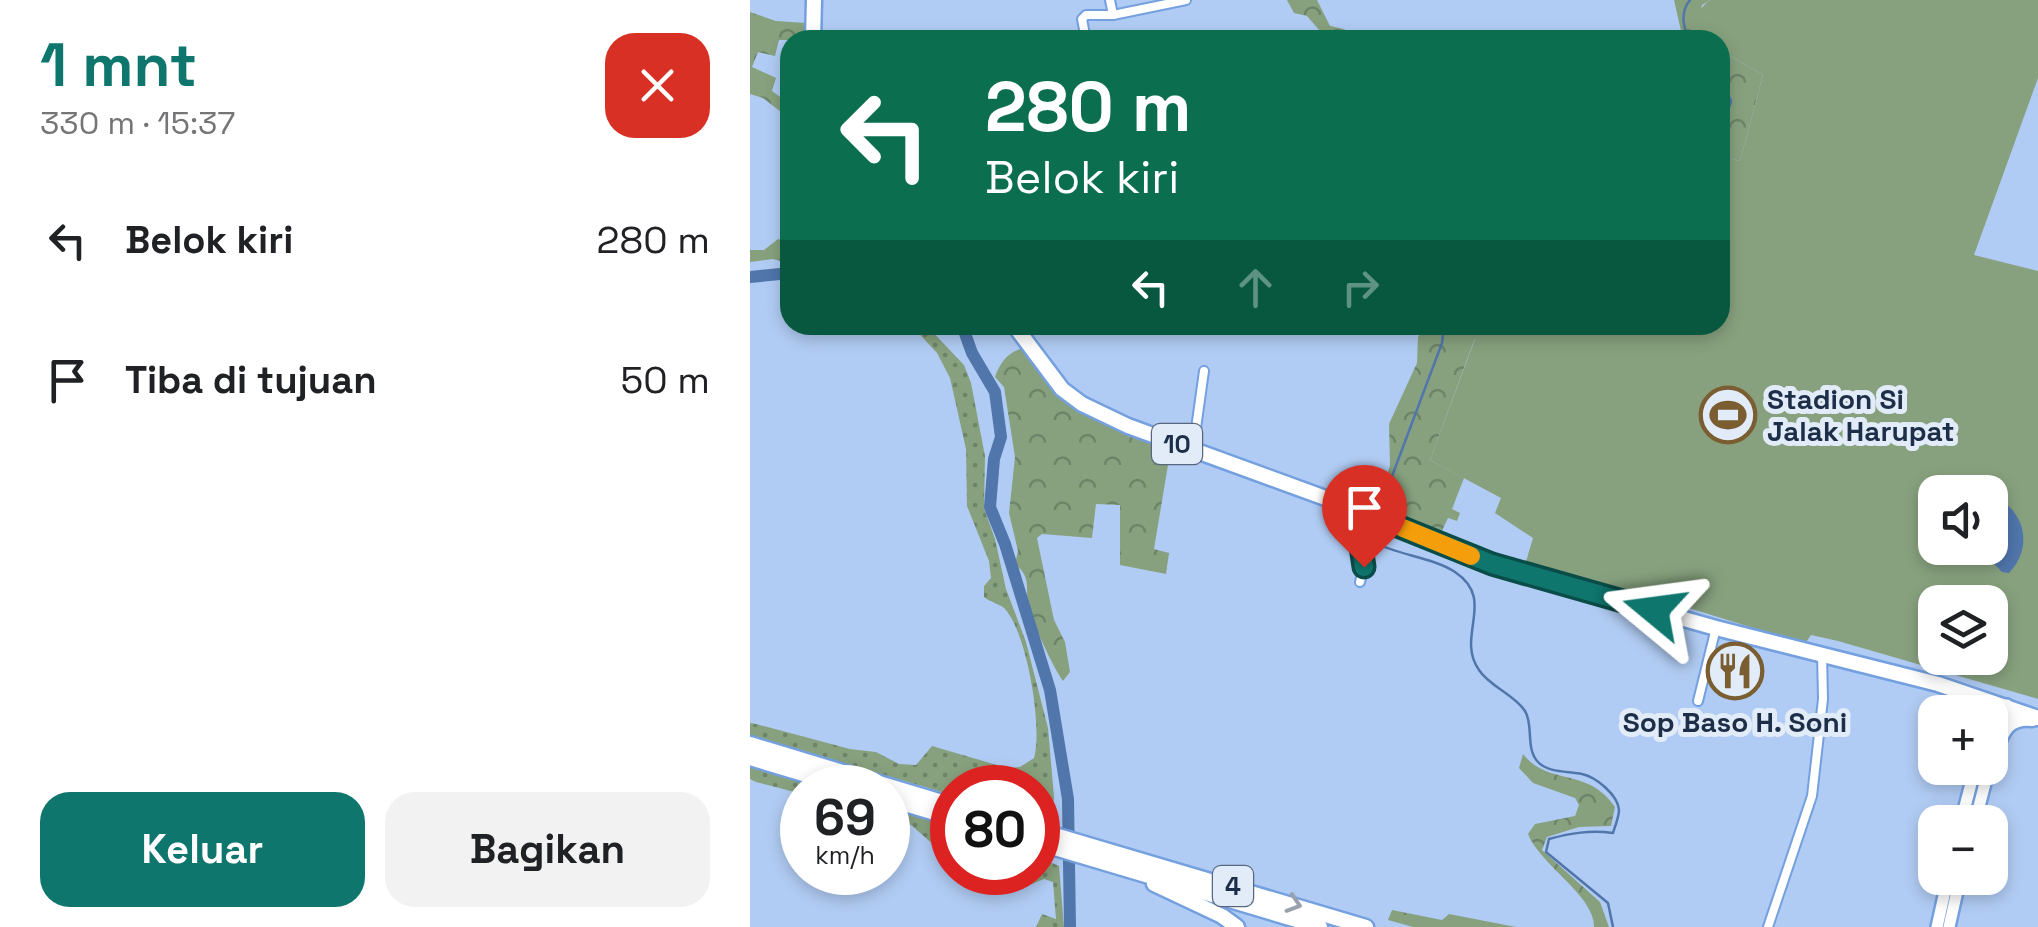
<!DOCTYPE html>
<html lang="id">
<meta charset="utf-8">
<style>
:root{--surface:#fff;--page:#f2f2f2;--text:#202124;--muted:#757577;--accent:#0f766e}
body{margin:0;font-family:"Space Grotesk",sans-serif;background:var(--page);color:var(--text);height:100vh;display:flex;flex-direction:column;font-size:38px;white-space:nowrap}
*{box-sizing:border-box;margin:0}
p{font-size:32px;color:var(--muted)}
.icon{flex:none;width:55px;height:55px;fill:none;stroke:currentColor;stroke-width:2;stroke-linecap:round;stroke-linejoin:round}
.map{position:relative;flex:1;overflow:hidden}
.details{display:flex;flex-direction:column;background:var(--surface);width:750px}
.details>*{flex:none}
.top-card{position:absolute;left:30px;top:30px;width:950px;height:305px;border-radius:30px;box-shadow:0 5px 15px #0003;background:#0b6e4f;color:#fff;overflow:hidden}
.buttons{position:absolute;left:1168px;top:475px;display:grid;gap:20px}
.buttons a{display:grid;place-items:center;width:90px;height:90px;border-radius:20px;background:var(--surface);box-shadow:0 5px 15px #0003;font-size:50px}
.speed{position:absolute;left:30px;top:765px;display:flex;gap:20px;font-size:50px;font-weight:700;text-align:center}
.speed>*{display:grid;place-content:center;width:130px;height:130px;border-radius:50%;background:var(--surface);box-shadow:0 5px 15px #0003;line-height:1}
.speed small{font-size:25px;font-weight:400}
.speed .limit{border:15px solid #d22;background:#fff;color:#111}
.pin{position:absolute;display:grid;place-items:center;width:85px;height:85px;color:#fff;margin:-102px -42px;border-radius:50% 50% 50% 0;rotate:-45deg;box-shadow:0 0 10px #0007}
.pin .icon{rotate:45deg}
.me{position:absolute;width:110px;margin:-55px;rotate:286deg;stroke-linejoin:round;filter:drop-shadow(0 0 8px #0008)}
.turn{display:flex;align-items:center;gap:35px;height:210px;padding:0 40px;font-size:45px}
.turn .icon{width:130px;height:130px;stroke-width:2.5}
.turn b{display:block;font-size:70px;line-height:85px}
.lanes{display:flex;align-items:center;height:95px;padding:0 40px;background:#0003;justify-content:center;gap:50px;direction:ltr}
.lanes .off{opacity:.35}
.round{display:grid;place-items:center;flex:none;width:105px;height:105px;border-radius:30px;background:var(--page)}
.head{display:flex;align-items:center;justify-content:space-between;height:170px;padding:0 40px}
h1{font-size:60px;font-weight:600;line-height:75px;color:var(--accent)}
.primary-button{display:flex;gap:20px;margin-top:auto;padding:20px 40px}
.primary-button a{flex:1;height:115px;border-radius:30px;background:var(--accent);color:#fff;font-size:40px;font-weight:600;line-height:115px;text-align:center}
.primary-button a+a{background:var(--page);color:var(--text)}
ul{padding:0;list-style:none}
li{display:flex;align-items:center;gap:30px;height:140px;padding:0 40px}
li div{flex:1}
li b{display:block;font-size:38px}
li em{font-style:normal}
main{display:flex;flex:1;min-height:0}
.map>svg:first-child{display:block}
.green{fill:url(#green-dots)}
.forest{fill:url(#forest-crowns)}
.pitch{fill:#87a17e;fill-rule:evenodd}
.water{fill:#5076ac}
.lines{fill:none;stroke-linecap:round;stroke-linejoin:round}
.stream{stroke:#5076ac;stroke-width:2.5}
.river{stroke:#5076ac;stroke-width:12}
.street-casing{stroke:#74a0e0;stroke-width:12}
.secondary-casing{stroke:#74a0e0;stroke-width:16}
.highway-casing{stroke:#74a0e0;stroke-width:19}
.street{stroke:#fff;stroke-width:8}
.secondary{stroke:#fff;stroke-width:11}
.highway{stroke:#fff;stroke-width:14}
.oneway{stroke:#99a1ad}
.route-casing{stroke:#0a4d48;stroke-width:25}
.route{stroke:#0f766e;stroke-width:18}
.slow{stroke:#f59e0b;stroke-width:18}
.labels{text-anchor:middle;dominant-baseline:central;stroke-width:10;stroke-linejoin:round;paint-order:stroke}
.shield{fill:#e2ecf9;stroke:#58677d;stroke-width:2.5}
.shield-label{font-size:25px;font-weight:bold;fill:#1d2e48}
.poi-label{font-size:28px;font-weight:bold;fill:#1d2e48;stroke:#e2ecf9;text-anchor:start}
</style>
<main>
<section class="details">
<div class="head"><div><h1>1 mnt</h1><p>330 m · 15:37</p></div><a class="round" style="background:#d93025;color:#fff"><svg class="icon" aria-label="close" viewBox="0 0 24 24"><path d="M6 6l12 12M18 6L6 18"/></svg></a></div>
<ul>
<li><svg class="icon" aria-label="left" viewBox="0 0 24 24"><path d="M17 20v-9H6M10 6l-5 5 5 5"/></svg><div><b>Belok kiri</b></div><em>280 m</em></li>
<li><svg class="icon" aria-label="arrive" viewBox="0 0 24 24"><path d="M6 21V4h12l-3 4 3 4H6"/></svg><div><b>Tiba di tujuan</b></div><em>50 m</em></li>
</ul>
<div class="primary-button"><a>Keluar</a><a>Bagikan</a></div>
</section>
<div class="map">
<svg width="1288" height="927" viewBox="0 0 1288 927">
<defs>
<pattern id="green-dots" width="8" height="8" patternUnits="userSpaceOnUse" patternTransform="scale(2.5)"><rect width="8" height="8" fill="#87a17e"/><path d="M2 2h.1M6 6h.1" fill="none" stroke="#6e8469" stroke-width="1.8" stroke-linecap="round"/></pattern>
<pattern id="forest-crowns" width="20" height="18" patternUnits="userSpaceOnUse" patternTransform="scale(2.5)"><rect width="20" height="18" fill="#87a17e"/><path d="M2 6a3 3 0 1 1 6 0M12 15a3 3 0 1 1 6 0" fill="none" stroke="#6e8469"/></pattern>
</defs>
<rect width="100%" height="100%" fill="#b1ccf4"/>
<g class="green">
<path d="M 161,325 L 176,325 L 214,365 L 221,383 L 235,456 L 234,508 L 245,539 L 256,589 L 276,642 L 298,728 L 304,797 L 302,817 L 288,816 L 288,788 L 202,788 L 202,795 L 0,735 L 0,723 L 6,724 L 100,749 L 126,752 L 149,764 L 166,765 L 182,746 L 257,768 L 270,767 L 284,758 C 293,728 277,631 254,608 C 248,603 240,602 234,597 L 234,586 L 241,578 L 239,561 L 217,506 L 216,449 L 200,378 L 187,353 Z"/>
<path d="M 0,766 L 73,787 L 52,788 L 52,794 L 6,782 L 0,779 Z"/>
<path d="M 138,806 L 202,825 L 202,861 L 161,825 L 138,817 Z"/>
<path d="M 288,857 L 309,866 L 314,927 L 286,927 L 292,914 L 306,919 L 303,882 L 294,879 L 275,887 L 245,873 L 288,872 Z"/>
</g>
<g class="forest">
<path d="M 537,0 L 567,0 L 580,26 L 594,29 L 609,40 L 576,38 L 557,16 L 544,13 Z"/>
<path d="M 924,0 L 960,0 L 952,5 L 946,36 L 954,40 L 933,40 Z"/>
<path d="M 0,12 L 26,21 L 56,23 L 55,40 L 29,40 L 25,56 L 8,52 L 2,67 L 26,78 L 22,91 L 40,104 L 40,119 L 13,98 L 0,94 Z"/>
<path d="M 970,50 L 1013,75 L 990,161 L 970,156 Z"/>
<path d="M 28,239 L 40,242 L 40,264 L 23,259 L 0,262 L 0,250 L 14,250 Z"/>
<path d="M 674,325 L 710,325 L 713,331 L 725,338 L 680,460 L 714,478 L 702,509 L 710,513 L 707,521 L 698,518 L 690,535 L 625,507 L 640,466 L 639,424 L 667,363 L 668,337 Z"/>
<path d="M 273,348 L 329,409 L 362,426 L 421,447 L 404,549 L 419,553 L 416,574 L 370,565 L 370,505 L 346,504 L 342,538 L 292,534 L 287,538 L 304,620 L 315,642 L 320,672 L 313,681 C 303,667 283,624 279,607 C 274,588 283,579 265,564 L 268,551 L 259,513 L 265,457 L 254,387 L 245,377 C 250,362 258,352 273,348 Z"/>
<path d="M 773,754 C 799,787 837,766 865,807 L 861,826 L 829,827 L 797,837 L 792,850 L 850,902 L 859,927 L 844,927 C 845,896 790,865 778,834 L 785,824 L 825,816 L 829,805 L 825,798 L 783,783 L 769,768 Z"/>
<path d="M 642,910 L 692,920 L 699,914 L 766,927 L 663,927 L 638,920 Z"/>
</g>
<path class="pitch" d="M 960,0 L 1288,0 L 1288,78 L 1224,255 L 1288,271 L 1288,699 L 1088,641 L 1061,635 L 1055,644 L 884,591 L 879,593 L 775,565 L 783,538 L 745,513 L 751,498 L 680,460 L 725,339 L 713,331 L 710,325 L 970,325 L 970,156 L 990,161 L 1013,75 L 970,50 L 970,40 L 954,40 L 945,36 C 943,23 948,8 960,0 ZM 1185,492 L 1240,492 L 1240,548 L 1185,548 ZM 1185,602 L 1240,602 L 1240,658 L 1185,658 Z"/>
<path class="water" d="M 1240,495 C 1274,507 1285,546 1259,573 L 1252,572 L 1229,548 L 1240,548 Z"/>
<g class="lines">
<g class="stream">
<path d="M 939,40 C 933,27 930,12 940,0"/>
<path d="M 970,76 L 981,101 L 979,108 L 970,110"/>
<path d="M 629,511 L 692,343 L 694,325"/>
<path d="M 623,523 L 621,534 L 625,543 C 649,555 684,558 705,572 C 747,600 705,636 729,670 C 740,687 764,694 775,711 C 784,726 775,748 788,762 C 798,773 819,771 832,774 C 846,777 868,795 869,810 C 869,817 865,826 863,833 C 840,830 821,833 799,839 L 796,852 L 858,903 L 863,927"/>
</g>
<g class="river">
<path d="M 0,277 L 40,273"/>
<path d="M 212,325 L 222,353 L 245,392 L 251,437 L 244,459 L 240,507 L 255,544 L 300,690 L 318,799 L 320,927"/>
</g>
<g class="street-casing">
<g id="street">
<path d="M 360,0 L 363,15"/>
<path d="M 336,40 L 332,19 L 336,15 L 363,15 L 436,0"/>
<path d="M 443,450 L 454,371"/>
<path d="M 610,582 C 618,558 607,536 611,511"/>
<path d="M 948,701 L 966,628"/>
<path d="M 1018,927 L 1062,796 L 1073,699 L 1072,654"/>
</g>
</g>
<g class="secondary-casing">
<g id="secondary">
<path d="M 1240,764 L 1257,705"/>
<path d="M 1211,822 L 1225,768"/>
<path d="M 1225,822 L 1239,768"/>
<path d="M 1187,927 L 1198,878"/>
<path d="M 1199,927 L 1210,878"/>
</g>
</g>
<g class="highway-casing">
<g id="highway">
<path d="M 63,40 L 64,0"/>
<path d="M 264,325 L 312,389 L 332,404 L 378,426 L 622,515 L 742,565 L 966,628 L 1188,684 L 1288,718"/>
<path d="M 1210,694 L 1228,712"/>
<path d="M 0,744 L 202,805"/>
<path d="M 1242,757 C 1251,735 1255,716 1282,719"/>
<path d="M 0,758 L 100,788"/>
<path d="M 138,799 L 202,818"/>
<path d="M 288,830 L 616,927"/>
<path d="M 288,843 L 570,927"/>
<path d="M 404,884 L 472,916 L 487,927"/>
</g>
</g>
<use href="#street" class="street"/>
<use href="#secondary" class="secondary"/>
<use href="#highway" class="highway"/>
</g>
<defs><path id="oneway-chevron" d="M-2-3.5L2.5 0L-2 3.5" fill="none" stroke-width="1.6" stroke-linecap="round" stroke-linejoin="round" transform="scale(2.5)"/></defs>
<use class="oneway" href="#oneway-chevron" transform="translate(544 904) rotate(18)"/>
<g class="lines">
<g class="route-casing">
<path id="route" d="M 614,567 L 609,533 L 610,511 L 742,564 L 904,610"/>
</g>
<use href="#route" class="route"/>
<path class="slow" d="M 653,528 L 721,556"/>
</g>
<defs>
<g id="stadium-ring" transform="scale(2.875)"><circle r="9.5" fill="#e2ecf9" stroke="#7a5e31" stroke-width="1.5"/><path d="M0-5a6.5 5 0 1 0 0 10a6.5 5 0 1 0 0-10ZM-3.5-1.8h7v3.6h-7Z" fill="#7a5e31"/></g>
<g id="restaurant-ring" transform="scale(2.875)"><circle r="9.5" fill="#e2ecf9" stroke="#7a5e31" stroke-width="1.5"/><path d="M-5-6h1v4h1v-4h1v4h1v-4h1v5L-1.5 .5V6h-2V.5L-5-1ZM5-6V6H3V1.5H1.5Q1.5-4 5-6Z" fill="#7a5e31"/></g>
</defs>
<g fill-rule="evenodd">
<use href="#stadium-ring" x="978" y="415"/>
<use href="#restaurant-ring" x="985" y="671"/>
</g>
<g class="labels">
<g class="shield">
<rect x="402" y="424" width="50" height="40" rx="8"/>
<rect x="463" y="866" width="40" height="40" rx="8"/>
</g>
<g class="shield-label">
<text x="427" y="444">10</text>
<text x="483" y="886">4</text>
</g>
<g class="poi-label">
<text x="1017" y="399">Stadion Si<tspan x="1017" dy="32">Jalak Harupat</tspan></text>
<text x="985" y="722" text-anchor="middle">Sop Baso H. Soni</text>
</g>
</g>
</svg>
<div class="buttons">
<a><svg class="icon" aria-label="sound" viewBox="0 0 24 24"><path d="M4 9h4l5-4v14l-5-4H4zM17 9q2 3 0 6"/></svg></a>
<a><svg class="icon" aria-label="layers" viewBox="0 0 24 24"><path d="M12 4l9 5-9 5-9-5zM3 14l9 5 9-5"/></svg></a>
<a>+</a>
<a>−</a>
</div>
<div class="speed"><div>69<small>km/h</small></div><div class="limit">80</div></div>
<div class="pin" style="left:614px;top:567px;background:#d93025"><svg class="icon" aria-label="arrive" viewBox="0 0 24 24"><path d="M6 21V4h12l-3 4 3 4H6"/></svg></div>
<svg class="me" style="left:904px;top:610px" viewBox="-20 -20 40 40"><path d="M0-17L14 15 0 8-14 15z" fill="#0f766e" stroke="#fff" stroke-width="4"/></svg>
<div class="top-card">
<div class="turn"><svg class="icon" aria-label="left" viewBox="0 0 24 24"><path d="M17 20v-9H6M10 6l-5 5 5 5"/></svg><div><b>280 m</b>Belok kiri</div></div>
<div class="lanes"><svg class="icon" aria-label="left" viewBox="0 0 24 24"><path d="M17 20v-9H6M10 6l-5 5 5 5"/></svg><svg class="icon off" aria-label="ahead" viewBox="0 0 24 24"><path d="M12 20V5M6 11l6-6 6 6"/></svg><svg class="icon off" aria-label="right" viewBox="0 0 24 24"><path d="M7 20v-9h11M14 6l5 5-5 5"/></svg></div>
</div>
</div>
</main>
